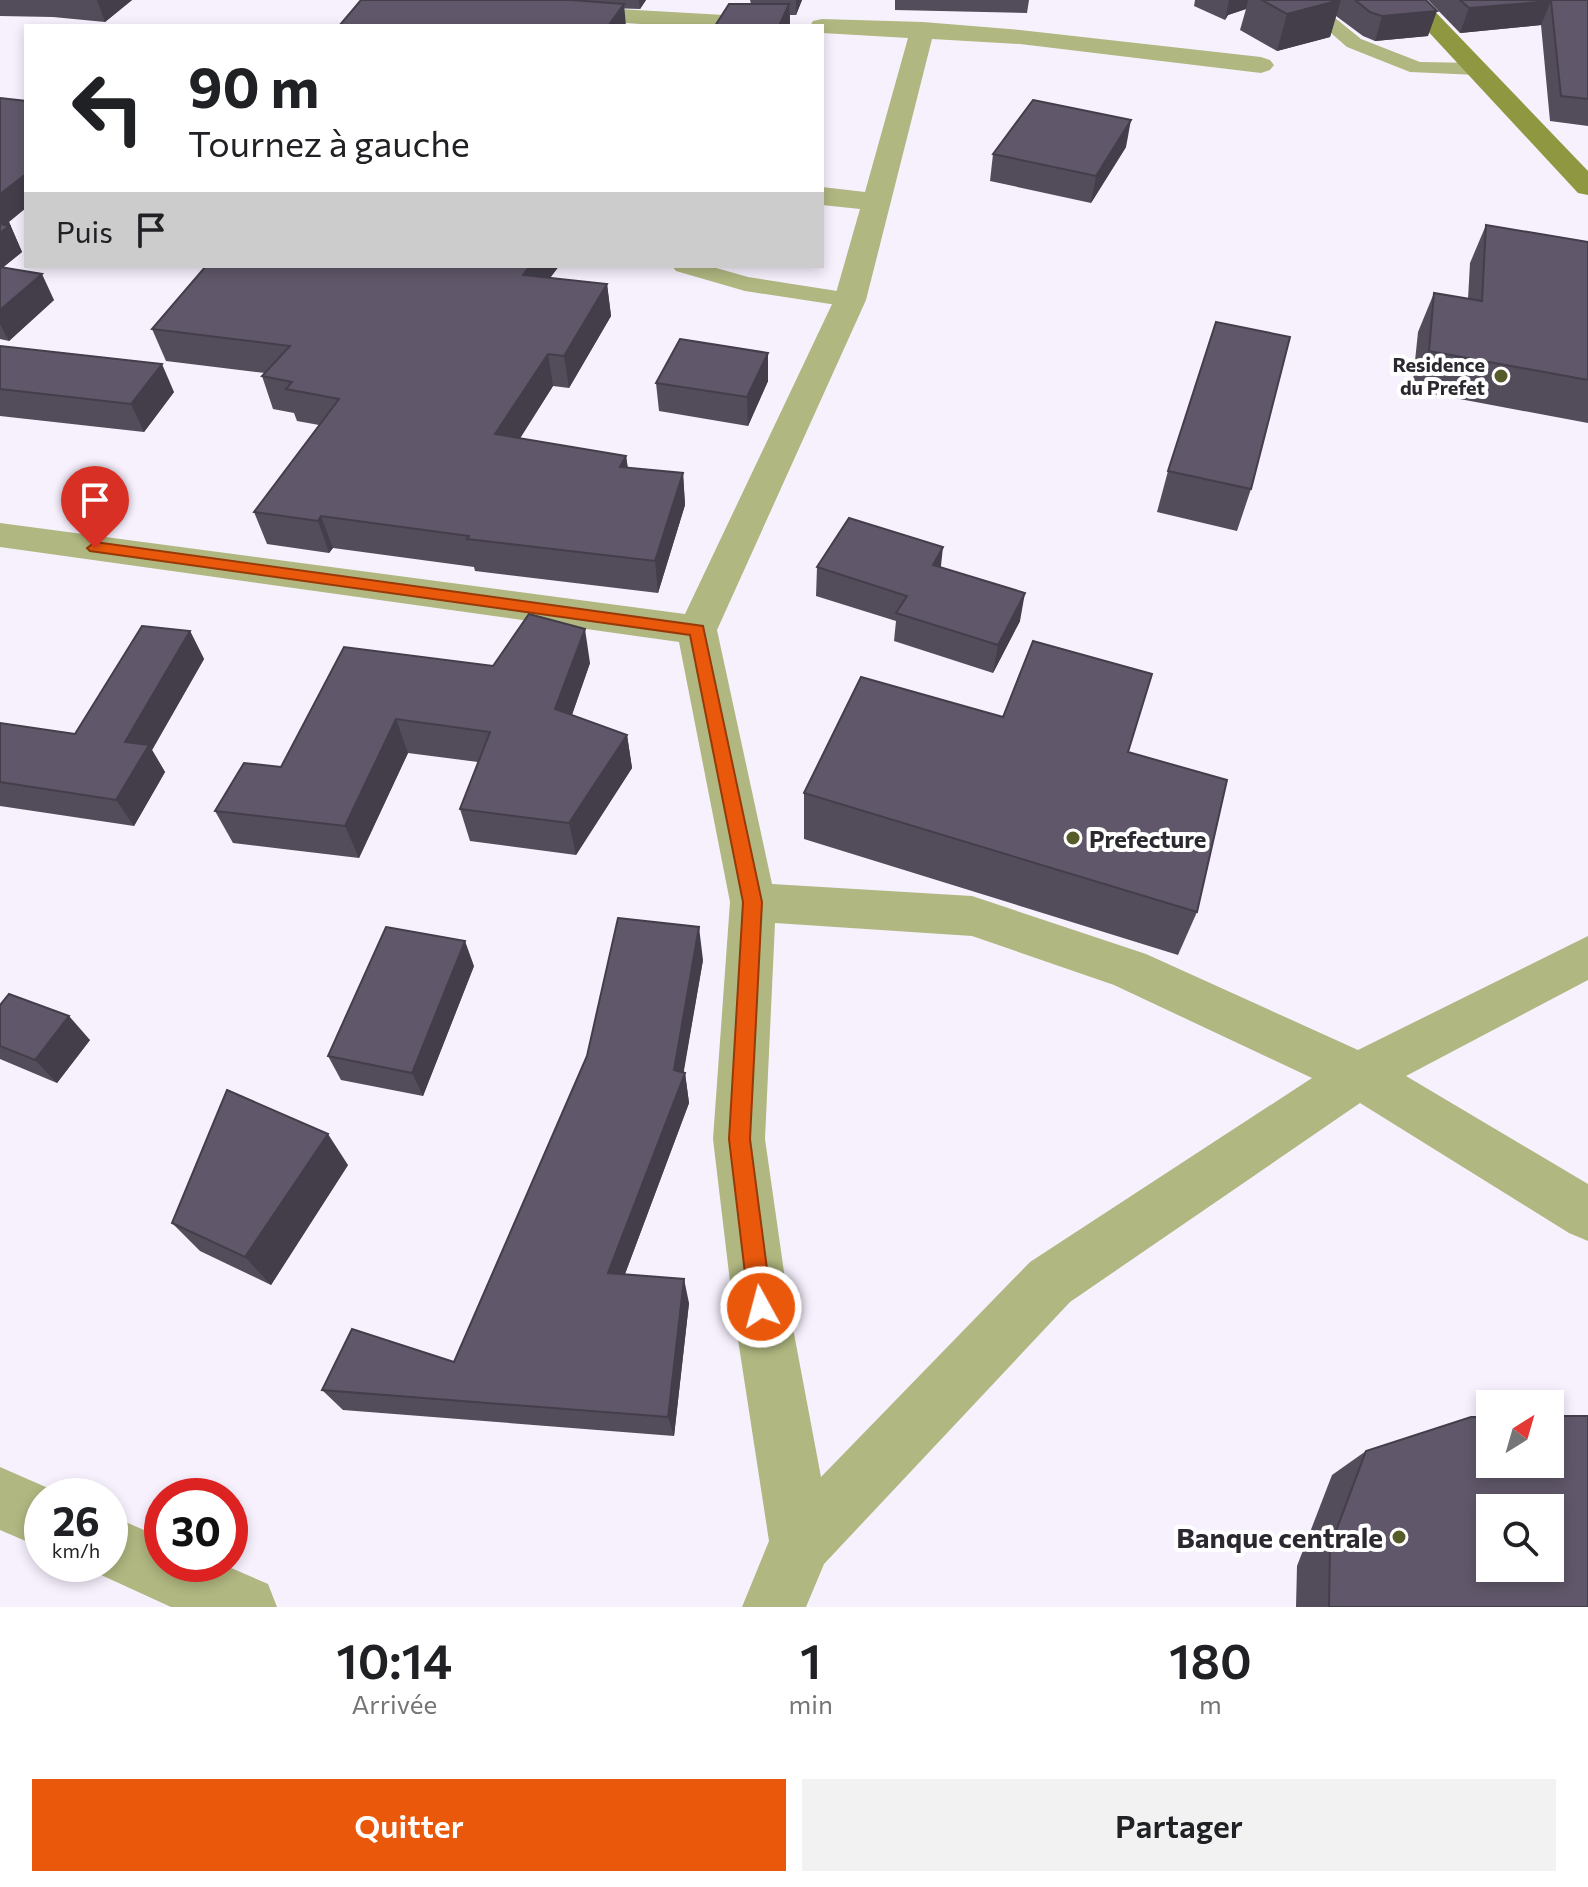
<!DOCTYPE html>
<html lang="fr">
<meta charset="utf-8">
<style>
:root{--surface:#fff;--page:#f2f2f2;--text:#202124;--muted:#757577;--accent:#ea580c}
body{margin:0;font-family:Commissioner,sans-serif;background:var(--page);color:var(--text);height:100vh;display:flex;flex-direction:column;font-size:30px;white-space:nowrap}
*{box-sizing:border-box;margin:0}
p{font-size:26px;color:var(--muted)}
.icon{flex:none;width:44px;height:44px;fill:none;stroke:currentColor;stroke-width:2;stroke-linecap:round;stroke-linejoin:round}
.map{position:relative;height:1607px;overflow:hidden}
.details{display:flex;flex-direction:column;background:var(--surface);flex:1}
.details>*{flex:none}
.top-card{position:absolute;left:24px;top:24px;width:800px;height:244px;border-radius:0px;box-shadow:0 4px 12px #0003;background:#fff;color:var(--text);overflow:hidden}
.needle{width:52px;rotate:37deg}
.fabs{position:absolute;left:1476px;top:1390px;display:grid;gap:16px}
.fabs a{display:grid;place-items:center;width:88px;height:88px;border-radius:0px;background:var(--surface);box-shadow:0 4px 12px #0003;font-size:40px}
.speed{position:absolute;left:24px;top:1478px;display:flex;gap:16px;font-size:40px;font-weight:700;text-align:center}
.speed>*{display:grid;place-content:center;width:104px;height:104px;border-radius:50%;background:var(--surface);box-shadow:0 4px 12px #0003;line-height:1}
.speed small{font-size:20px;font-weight:400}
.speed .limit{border:12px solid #d22;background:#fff;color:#111}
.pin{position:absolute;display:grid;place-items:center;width:68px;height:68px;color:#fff;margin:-82px -34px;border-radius:50% 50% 50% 0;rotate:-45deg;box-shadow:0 0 8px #0007}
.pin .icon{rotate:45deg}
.me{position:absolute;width:88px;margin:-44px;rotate:353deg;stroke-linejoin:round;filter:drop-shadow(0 0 6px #0008)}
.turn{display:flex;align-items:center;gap:28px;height:168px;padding:0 32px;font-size:36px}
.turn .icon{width:104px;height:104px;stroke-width:2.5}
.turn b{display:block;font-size:56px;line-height:68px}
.then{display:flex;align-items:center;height:76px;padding:0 32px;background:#0003;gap:16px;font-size:30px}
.eta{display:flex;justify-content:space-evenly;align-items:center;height:136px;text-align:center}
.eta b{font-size:48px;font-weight:600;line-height:56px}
.action{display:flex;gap:16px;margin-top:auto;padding:16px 32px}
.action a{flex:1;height:92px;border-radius:0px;background:var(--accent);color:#fff;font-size:32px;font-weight:600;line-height:92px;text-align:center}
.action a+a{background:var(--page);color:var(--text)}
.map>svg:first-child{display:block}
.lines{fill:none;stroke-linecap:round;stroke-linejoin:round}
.lane{fill:#b0b780;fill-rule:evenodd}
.street{fill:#b0b780;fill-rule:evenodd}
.secondary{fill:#8f9840;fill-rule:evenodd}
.wall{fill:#534c5b}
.shaded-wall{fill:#433e4a}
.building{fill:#60586a;stroke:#433e4a;stroke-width:2;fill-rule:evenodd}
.route{fill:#ea580c;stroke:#983908;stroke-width:2}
.poi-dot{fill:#575c2a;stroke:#fff;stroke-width:3}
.labels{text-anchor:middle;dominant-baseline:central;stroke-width:8;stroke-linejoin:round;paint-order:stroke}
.far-poi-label{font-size:20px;font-weight:bold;fill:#2c2830;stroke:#fff;text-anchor:end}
.poi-label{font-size:24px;font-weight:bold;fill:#2c2830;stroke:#fff;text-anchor:start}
.near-poi-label{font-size:28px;font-weight:bold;fill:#2c2830;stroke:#fff;text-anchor:end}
</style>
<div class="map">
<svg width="1588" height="1607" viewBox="0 0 1588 1607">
<rect width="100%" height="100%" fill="#f7f1fe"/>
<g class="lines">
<g class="lane">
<path d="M 1293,0 L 1313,0 L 1361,39 L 1420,62 L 1477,63 L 1487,69 L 1477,75 L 1410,72 L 1347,47 Z"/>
<path d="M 672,266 L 709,266 L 748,277 L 850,293 L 859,295 L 862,300 L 859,305 L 850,307 L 745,291 L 676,271 Z"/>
</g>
<g class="street">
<path d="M 566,6 L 777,18 L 786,20 L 789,25 L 668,26 L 558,18 L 554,13 L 558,8 Z"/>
<path d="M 822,19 L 923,22 L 1020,30 L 1261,57 L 1270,60 L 1274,65 L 1270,70 L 1261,73 L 1020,44 L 932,39 L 866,300 L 717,630 L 772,884 L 972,896 L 1146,954 L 1358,1050 L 1588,936 L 1588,980 L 1406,1076 L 1588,1184 L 1588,1241 L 1569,1233 L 1360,1103 L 1070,1302 L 824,1564 L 806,1607 L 742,1607 L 769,1541 L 733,1307 L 713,1139 L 730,902 L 679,642 L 0,547 L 0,523 L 685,614 L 834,300 L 860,209 L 822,205 L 822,187 L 865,192 L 908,38 L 822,33 L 822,26 L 810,26 L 813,21 ZM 775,923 L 972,936 L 1114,985 L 1312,1078 L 1030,1262 L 821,1477 L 789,1307 L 765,1139 Z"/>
<path d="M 0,1467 L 64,1495 L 42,1496 L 42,1548 L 0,1530 Z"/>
<path d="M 110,1515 L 162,1538 L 162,1564 L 222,1564 L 268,1584 L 277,1607 L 171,1607 L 88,1569 L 86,1564 L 110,1564 Z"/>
</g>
<path class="secondary" d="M 1399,0 L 1424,0 L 1588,171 L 1588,195 L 1578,193 Z"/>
</g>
<g class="wall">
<path d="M 0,0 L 132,0 L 105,22 L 53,17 L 0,16 Z"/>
<path d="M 361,0 L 646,0 L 640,9 Z"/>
<path d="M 750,0 L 802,0 L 796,15 L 790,15 L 790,26 L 715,26 L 751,4 Z"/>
<path d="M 895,0 L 1029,0 L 1027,13 L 895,10 Z"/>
<path d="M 1195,0 L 1426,0 L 1428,36 L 1375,41 L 1363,36 L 1336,16 L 1330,37 L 1277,51 L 1240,30 L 1246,9 L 1228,15 L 1225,20 L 1194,6 Z"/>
<path d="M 1428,0 L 1588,0 L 1588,126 L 1550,121 L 1541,25 L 1460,33 Z"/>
<path d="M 0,98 L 9,222 L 22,252 L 3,267 L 54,300 L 9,341 L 0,339 Z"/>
<path d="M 1126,147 L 1091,203 L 990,181 L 993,154 Z"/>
<path d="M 1486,225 L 1588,242 L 1588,423 L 1412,390 L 1418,332 L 1434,293 L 1468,299 L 1470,263 Z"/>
<path d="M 206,266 L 559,266 L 550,278 L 607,284 L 611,316 L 569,388 L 553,386 L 520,438 L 626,456 L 628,468 L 683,473 L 685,505 L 658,593 L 475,571 L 474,567 L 333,548 L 329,553 L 267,544 L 254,512 L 319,425 L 297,421 L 294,413 L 273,409 L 262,376 L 265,373 L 166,361 L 152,329 Z"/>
<path d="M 0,346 L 174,392 L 144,432 L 0,416 Z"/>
<path d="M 768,353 L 768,381 L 748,426 L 659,411 L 656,383 Z"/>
<path d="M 1168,471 L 1251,489 L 1237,531 L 1157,512 Z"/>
<path d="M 817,567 L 940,567 L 1020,621 L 993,673 L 894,641 L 896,621 L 816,596 Z"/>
<path d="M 190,631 L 204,659 L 152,750 L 165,772 L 134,826 L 0,806 L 0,723 L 75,734 Z"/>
<path d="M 590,663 L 572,715 L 627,735 L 632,768 L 576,855 L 470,841 L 460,809 L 478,762 L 408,753 L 359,858 L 233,843 L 215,811 L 281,767 L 493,666 Z"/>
<path d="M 1128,752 L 1197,912 L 1178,955 L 804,839 L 804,793 Z"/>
<path d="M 703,960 L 683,1073 L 685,1073 L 689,1103 L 625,1274 L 689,1303 L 674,1436 L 343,1410 L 322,1390 L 454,1362 Z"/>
<path d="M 474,966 L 423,1096 L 341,1080 L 328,1056 Z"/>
<path d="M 0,1005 L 90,1040 L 57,1083 L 0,1059 Z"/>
<path d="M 348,1165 L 271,1285 L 200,1251 L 172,1223 Z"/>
<path d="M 1366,1451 L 1588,1607 L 1296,1607 L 1297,1566 L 1332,1475 Z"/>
</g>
<g class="shaded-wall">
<path d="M 97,0 L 132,0 L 105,22 Z"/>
<path d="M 639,0 L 646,0 L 640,9 Z"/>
<path d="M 796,0 L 802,0 L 796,15 Z"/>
<path d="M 1229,0 L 1248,0 L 1246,9 L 1228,15 L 1225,20 Z"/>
<path d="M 1341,0 L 1330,37 L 1277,51 L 1287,14 Z"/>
<path d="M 1551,1 L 1541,25 L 1460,33 L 1469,8 Z"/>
<path d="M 624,4 L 626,26 L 608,26 Z"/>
<path d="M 789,4 L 790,26 L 779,26 Z"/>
<path d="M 1437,11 L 1428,36 L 1375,41 L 1382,16 Z"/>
<path d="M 1131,120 L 1126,147 L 1091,203 L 1096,176 Z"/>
<path d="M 26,174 L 26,208 L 9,222 L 22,252 L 0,270 L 0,194 Z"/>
<path d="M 530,266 L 559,266 L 528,307 L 523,275 Z"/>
<path d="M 42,274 L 54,300 L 9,341 L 0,324 L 0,310 Z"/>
<path d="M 607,284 L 611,316 L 569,388 L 564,356 Z"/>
<path d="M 768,353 L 768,381 L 748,426 L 747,397 Z"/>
<path d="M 548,354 L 553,386 L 502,467 L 495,434 Z"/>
<path d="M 162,364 L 174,392 L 144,432 L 131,404 Z"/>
<path d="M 626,456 L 630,488 L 620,467 Z"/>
<path d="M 683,473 L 685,505 L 658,593 L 655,561 Z"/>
<path d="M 321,516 L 333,548 L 329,553 L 318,521 Z"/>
<path d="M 943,547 L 940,575 L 933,565 Z"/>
<path d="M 1025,593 L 1020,621 L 993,673 L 998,645 Z"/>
<path d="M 585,629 L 590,663 L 562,743 L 555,709 Z"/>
<path d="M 190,631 L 204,659 L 152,750 L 165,772 L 134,826 L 116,800 L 125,742 Z"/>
<path d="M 396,719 L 408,753 L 359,858 L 345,826 Z"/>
<path d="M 627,735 L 632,768 L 576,855 L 569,823 Z"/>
<path d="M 699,927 L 703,960 L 682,1082 L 685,1073 L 689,1103 L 616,1298 L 608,1273 L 674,1070 Z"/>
<path d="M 465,941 L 474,966 L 423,1096 L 412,1073 Z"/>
<path d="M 69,1016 L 90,1040 L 57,1083 L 35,1060 Z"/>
<path d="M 328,1134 L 348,1165 L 271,1285 L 245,1257 Z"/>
<path d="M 684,1279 L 689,1303 L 674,1436 L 668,1417 Z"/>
</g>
<g class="building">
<path d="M 361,0 L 571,0 L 624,4 L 608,26 L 339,26 Z"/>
<path d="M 1262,0 L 1340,0 L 1287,14 Z"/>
<path d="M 1355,0 L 1426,0 L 1437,11 L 1382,16 L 1370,12 Z"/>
<path d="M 1460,0 L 1588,0 L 1588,99 L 1561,96 L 1551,1 L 1469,8 Z"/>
<path d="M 729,4 L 789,4 L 779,26 L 715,26 Z"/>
<path d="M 0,98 L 26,101 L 26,174 L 0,194 Z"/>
<path d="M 1033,100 L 1131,120 L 1096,176 L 993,154 Z"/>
<path d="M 0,224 L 9,226 L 0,233 Z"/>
<path d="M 1486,225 L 1588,242 L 1588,380 L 1429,351 L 1434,293 L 1482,301 Z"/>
<path d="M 206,266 L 530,266 L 523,275 L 607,284 L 564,356 L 548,354 L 495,434 L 626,456 L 620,467 L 683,473 L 655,561 L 467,539 L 469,536 L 321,516 L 318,521 L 254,512 L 339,399 L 286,389 L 292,382 L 262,376 L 290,346 L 152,329 Z"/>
<path d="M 0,267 L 42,274 L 0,310 Z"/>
<path d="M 1216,322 L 1290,337 L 1251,489 L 1168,471 Z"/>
<path d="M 680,339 L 768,353 L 747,397 L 656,383 Z"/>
<path d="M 0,346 L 162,364 L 131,404 L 0,389 Z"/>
<path d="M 849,518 L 943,547 L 933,565 L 1025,593 L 998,645 L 896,613 L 907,596 L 817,567 Z"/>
<path d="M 529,614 L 585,629 L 555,709 L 627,735 L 569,823 L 460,809 L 490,732 L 396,719 L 345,826 L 215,811 L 244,763 L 281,767 L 344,647 L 493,666 Z"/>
<path d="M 142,626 L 190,631 L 125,742 L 149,745 L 116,800 L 0,782 L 0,723 L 75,734 Z"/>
<path d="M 1033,641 L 1152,674 L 1128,752 L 1227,780 L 1197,912 L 804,793 L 861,677 L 1003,717 Z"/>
<path d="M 618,918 L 699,927 L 674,1070 L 685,1073 L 608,1273 L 684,1279 L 668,1417 L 322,1390 L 352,1329 L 454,1362 L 587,1056 Z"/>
<path d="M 386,927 L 465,941 L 412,1073 L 328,1056 Z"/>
<path d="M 9,994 L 69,1016 L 35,1060 L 0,1046 L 0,1005 Z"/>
<path d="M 227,1090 L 328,1134 L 245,1257 L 172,1223 Z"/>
<path d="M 1550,1416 L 1588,1416 L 1588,1607 L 1329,1607 L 1330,1547 L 1366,1451 L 1471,1417 L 1490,1417 L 1490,1464 L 1550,1464 ZM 1490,1508 L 1550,1508 L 1550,1568 L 1490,1568 Z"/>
</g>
<path class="route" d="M 95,542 L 703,626 L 762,902 L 750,1139 L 772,1307 L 769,1316 L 761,1319 L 752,1316 L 749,1307 L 729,1139 L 743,902 L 690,635 L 90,551 L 87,548 Z"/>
<g class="poi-dot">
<circle cx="1501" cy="376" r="8"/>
<circle cx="1073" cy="838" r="8"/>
<circle cx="1399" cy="1537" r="8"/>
</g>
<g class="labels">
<g class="far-poi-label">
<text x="1485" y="364">Residence<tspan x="1485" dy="23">du Prefet</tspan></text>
</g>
<g class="poi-label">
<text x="1089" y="838">Prefecture</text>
</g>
<g class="near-poi-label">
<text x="1383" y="1537">Banque centrale</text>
</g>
</g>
</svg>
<div class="fabs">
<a><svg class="needle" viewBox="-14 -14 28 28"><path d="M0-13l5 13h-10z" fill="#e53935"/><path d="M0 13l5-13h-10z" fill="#757577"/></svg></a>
<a><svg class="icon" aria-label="search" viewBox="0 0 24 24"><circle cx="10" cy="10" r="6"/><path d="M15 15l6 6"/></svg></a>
</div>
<div class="speed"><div>26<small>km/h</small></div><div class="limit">30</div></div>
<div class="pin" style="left:95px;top:548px;background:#d93025"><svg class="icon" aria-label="arrive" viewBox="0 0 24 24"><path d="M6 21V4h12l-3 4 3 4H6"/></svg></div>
<svg class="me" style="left:761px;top:1307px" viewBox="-20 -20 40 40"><circle r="17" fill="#ea580c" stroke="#fff" stroke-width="3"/><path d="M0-11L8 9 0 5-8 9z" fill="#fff"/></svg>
<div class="top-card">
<div class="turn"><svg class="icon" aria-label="left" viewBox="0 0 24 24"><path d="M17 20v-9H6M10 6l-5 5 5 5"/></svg><div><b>90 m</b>Tournez à gauche</div></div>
<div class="then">Puis<svg class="icon" aria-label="arrive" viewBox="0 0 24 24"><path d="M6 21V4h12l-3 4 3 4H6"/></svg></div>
</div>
</div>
<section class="details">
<div class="eta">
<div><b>10:14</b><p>Arrivée</p></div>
<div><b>1</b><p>min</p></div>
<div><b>180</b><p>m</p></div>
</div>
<div class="action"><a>Quitter</a><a>Partager</a></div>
</section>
